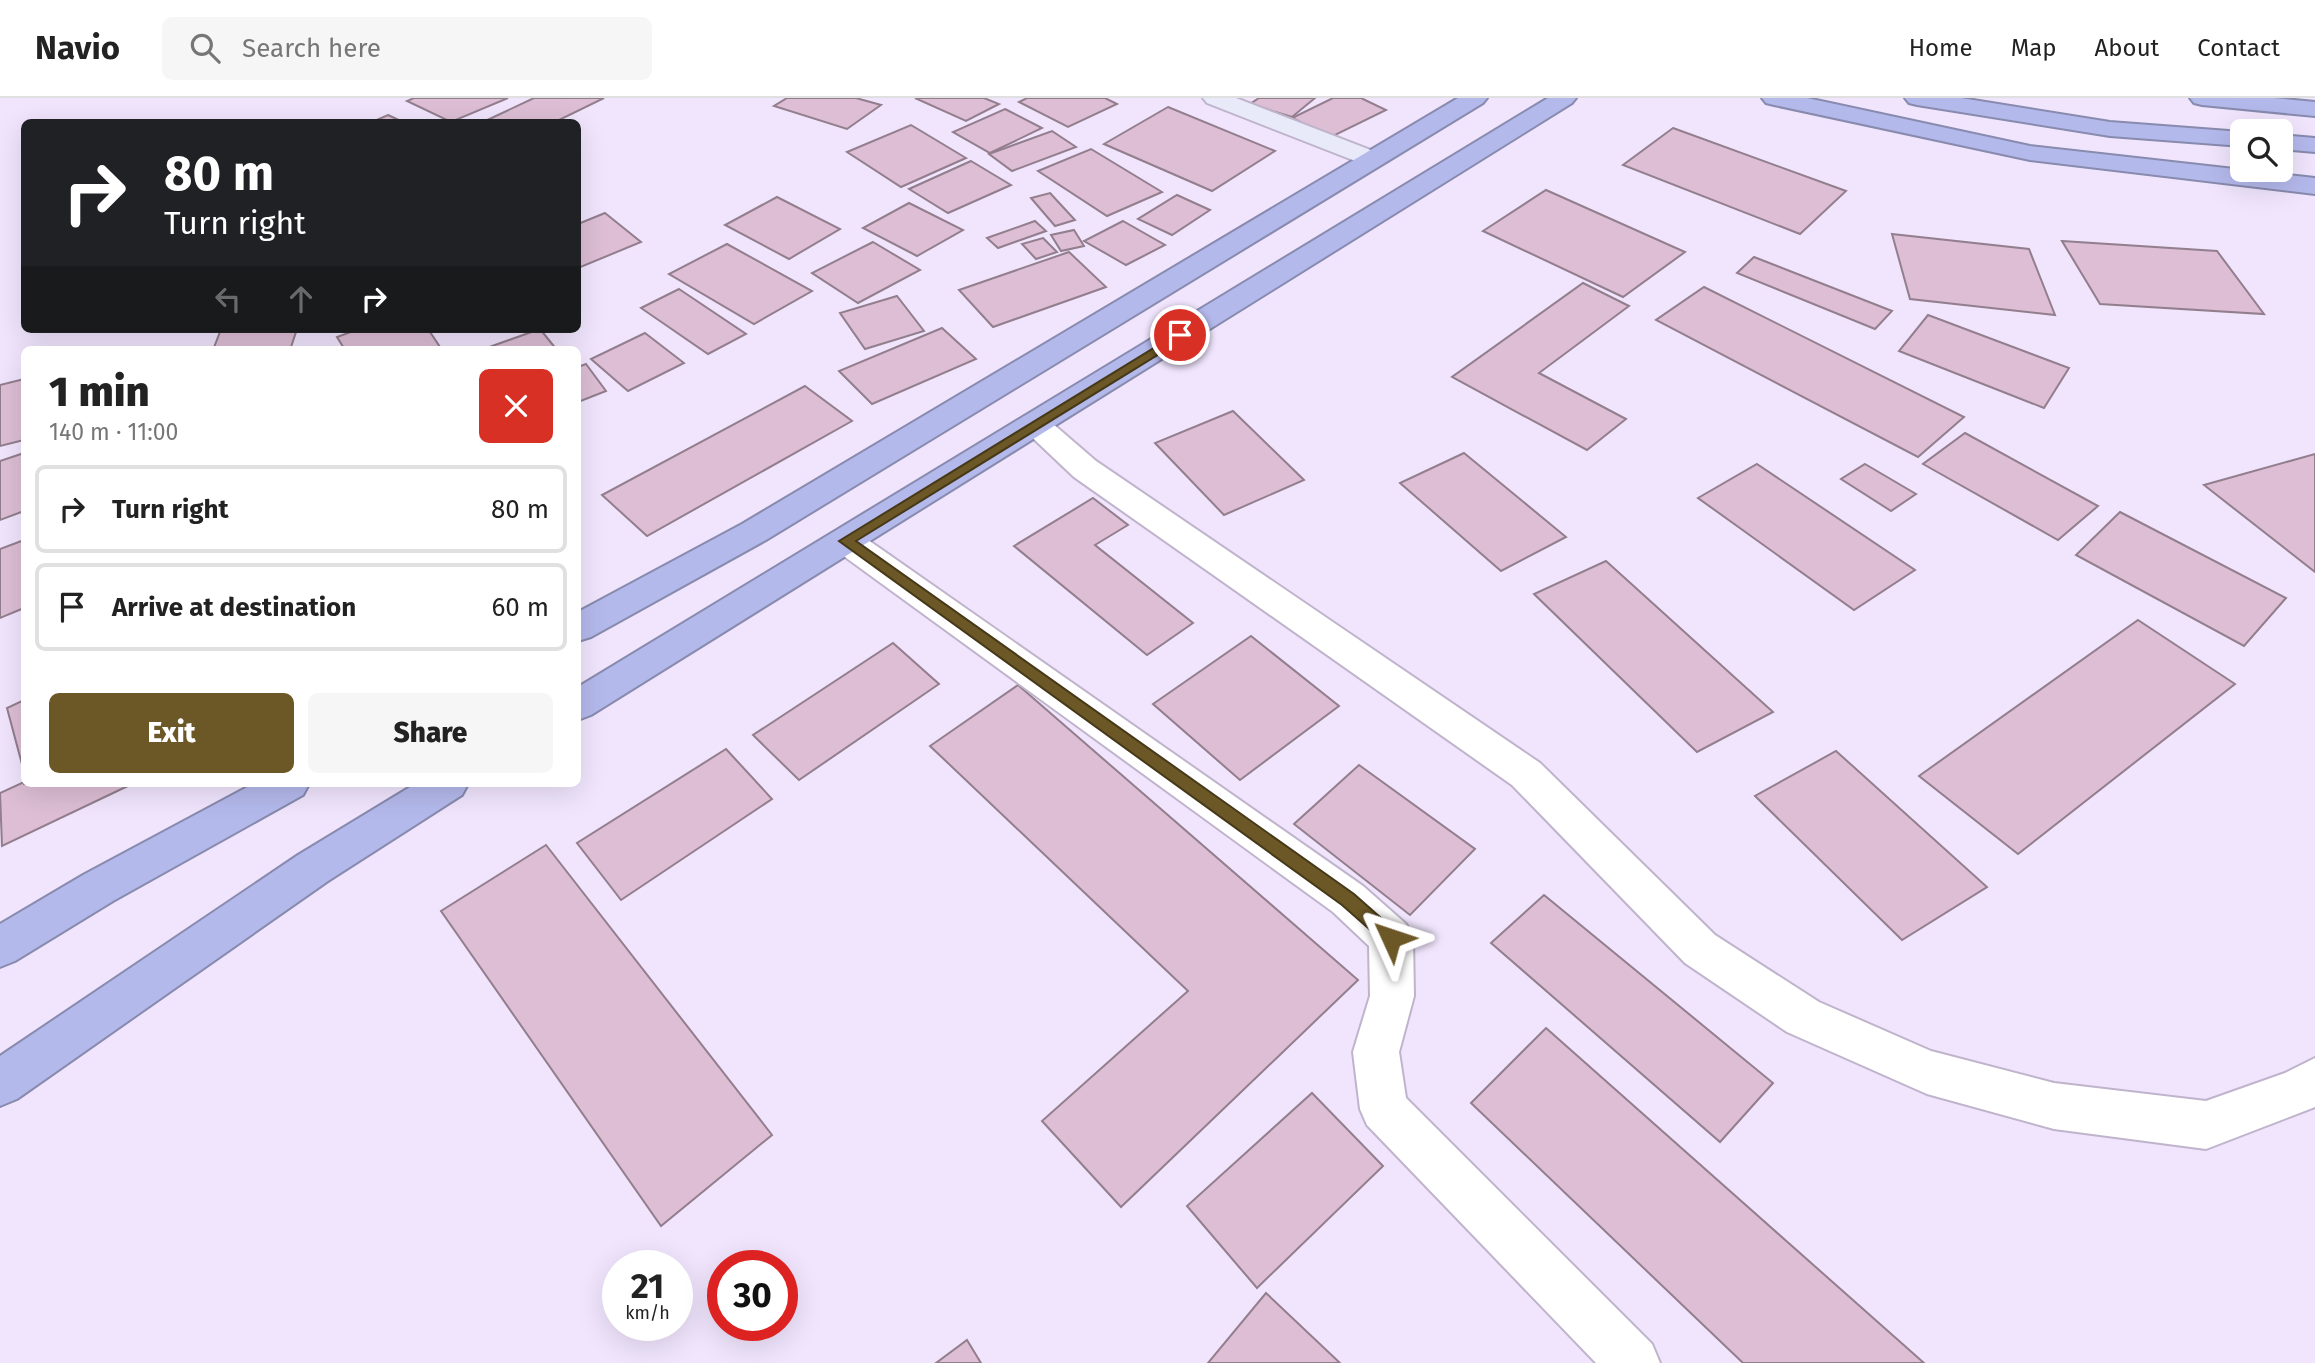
<!DOCTYPE html>
<meta charset="utf-8">
<style>
:root{--surface:#fff;--page:#f6f6f6;--text:#222;--muted:#767676;--line:#e0e0e0;--accent:#6c5726}
body{margin:0;font-family:"Fira Sans",sans-serif;background:var(--page);color:var(--text);height:100vh;display:flex;flex-direction:column;font-size:26px;white-space:nowrap}
*{box-sizing:border-box;margin:0}
p{font-size:23px;color:var(--muted)}
.icon{flex:none;width:38px;height:38px;fill:none;stroke:currentColor;stroke-width:2;stroke-linecap:round;stroke-linejoin:round}
.map{position:relative;flex:1;overflow:hidden}
.drawer{position:absolute;left:21px;top:248px;width:560px;height:441px;display:flex;flex-direction:column;background:var(--surface);border-radius:10px;box-shadow:0 7px 28px #0002}
.drawer>*{flex:none}
.guide{position:absolute;left:21px;top:21px;width:560px;height:214px;border-radius:10px;box-shadow:0 7px 28px #0002;background:#202124;color:#fff;overflow:hidden}
.tools{position:absolute;left:2230px;top:21px;display:grid;gap:14px}
.tools a{display:grid;place-items:center;width:63px;height:63px;border-radius:10px;background:var(--surface);box-shadow:0 7px 28px #0002;font-size:35px}
.speed{position:absolute;left:602px;top:1152px;display:flex;gap:14px;font-size:35px;font-weight:700;text-align:center}
.speed>*{display:grid;place-content:center;width:91px;height:91px;border-radius:50%;background:var(--surface);box-shadow:0 7px 28px #0002;line-height:1}
.speed small{font-size:18px;font-weight:400}
.speed .limit{border:10px solid #d22;background:#fff;color:#111}
.pin{position:absolute;display:grid;place-items:center;width:60px;height:60px;color:#fff;margin:-30px;border:4px solid #fff;border-radius:50%;box-shadow:0 2px 7px #0007}
.me{position:absolute;width:77px;margin:-38px;rotate:312deg;stroke-linejoin:round;filter:drop-shadow(0 0 5px #0008)}
.turn{display:flex;align-items:center;gap:24px;height:147px;padding:0 28px;font-size:32px}
.turn .icon{width:91px;height:91px;stroke-width:2.5}
.turn b{display:block;font-size:49px;line-height:60px}
.lanes{display:flex;align-items:center;height:66px;padding:0 28px;background:#0003;justify-content:center;gap:35px;direction:ltr}
.lanes .off{opacity:.35}
.round{display:grid;place-items:center;flex:none;width:74px;height:74px;border-radius:10px;background:var(--page)}
.headline{display:flex;align-items:center;justify-content:space-between;height:119px;padding:0 28px}
h1{font-size:42px;font-weight:800;line-height:52px}
.button{display:flex;gap:14px;margin-top:auto;padding:14px 28px}
.button a{flex:1;height:80px;border-radius:10px;background:var(--accent);color:#fff;font-size:28px;font-weight:800;line-height:80px;text-align:center}
.button a+a{background:var(--page);color:var(--text)}
ul{padding:0;list-style:none}
li{display:flex;align-items:center;gap:21px;height:88px;margin:0 14px 10px;padding:0 14px;border:4px solid var(--line);border-radius:10px}
li div{flex:1}
li b{display:block;font-size:26px}
li em{font-style:normal}
header{display:flex;align-items:center;gap:42px;box-sizing:border-box;height:98px;padding:0 35px;background:var(--surface);border-bottom:2px solid var(--line)}
header strong{font-size:33px}
nav{display:flex;gap:38px;margin-inline-start:auto;font-size:24px}
.search{width:490px;height:63px;background:var(--page);display:flex;align-items:center;gap:18px;box-sizing:border-box;padding:0 24px;border-radius:10px;color:var(--muted);font-size:26px}
.map>svg:first-child{display:block}
.building{fill:#ddbed5;stroke:#927e8d;stroke-width:2}
.lines{fill:none;stroke-linecap:round;stroke-linejoin:round}
.street-casing{stroke:#bfb4cb;stroke-width:4}
.secondary-casing{stroke:#bfb4cb;stroke-width:4}
.highway-casing{stroke:#888aae;stroke-width:4}
.street{fill:#fff;fill-rule:evenodd}
.secondary{fill:#e8eaf9;fill-rule:evenodd}
.highway{fill:#b4b9ec;fill-rule:evenodd}
.route{fill:#6c5726;stroke:#463919;stroke-width:2}
</style>
<header>
<strong>Navio</strong>
<div class="search"><svg class="icon" aria-label="search" viewBox="0 0 24 24"><circle cx="10" cy="10" r="6"/><path d="M15 15l6 6"/></svg>Search here</div>
<nav><a>Home</a><a>Map</a><a>About</a><a>Contact</a></nav>
</header>
<div class="map">
<svg width="2315" height="1265" viewBox="0 0 2315 1265">
<rect width="100%" height="100%" fill="#f0e5fd"/>
<g class="building">
<path d="M 414,0 L 508,0 L 451,24 L 407,3 Z"/>
<path d="M 534,0 L 604,0 L 555,24 L 483,24 Z"/>
<path d="M 787,0 L 856,0 L 881,7 L 847,31 L 774,8 Z"/>
<path d="M 915,0 L 984,0 L 999,6 L 966,23 Z"/>
<path d="M 1027,0 L 1105,0 L 1117,6 L 1068,29 L 1019,4 Z"/>
<path d="M 1259,0 L 1315,0 L 1292,19 L 1250,6 Z"/>
<path d="M 1333,0 L 1361,0 L 1386,12 L 1331,39 L 1292,20 Z"/>
<path d="M 1168,9 L 1275,53 L 1212,93 L 1104,46 Z"/>
<path d="M 1005,11 L 1042,30 L 990,55 L 953,34 Z"/>
<path d="M 388,17 L 403,24 L 372,24 Z"/>
<path d="M 911,27 L 966,60 L 901,89 L 847,54 Z"/>
<path d="M 1673,30 L 1846,93 L 1800,136 L 1623,67 Z"/>
<path d="M 1052,33 L 1076,49 L 1012,73 L 989,56 Z"/>
<path d="M 1091,51 L 1162,94 L 1107,118 L 1038,73 Z"/>
<path d="M 971,63 L 1011,87 L 948,115 L 909,91 Z"/>
<path d="M 1546,92 L 1685,154 L 1623,199 L 1483,133 Z"/>
<path d="M 1050,95 L 1075,122 L 1055,128 L 1031,100 Z"/>
<path d="M 1177,97 L 1210,112 L 1172,137 L 1138,121 Z"/>
<path d="M 777,99 L 840,131 L 789,161 L 725,127 Z"/>
<path d="M 909,105 L 963,132 L 917,158 L 863,130 Z"/>
<path d="M 605,115 L 641,144 L 578,170 L 578,126 Z"/>
<path d="M 1035,123 L 1046,133 L 998,150 L 987,140 Z"/>
<path d="M 1123,123 L 1165,147 L 1126,167 L 1084,143 Z"/>
<path d="M 1074,132 L 1084,148 L 1061,153 L 1051,137 Z"/>
<path d="M 1892,136 L 2029,151 L 2055,217 L 1910,201 Z"/>
<path d="M 1043,140 L 1057,154 L 1036,161 L 1022,146 Z"/>
<path d="M 2062,143 L 2217,153 L 2264,216 L 2100,206 Z"/>
<path d="M 873,144 L 920,172 L 858,205 L 812,175 Z"/>
<path d="M 727,146 L 812,193 L 754,226 L 669,176 Z"/>
<path d="M 1069,154 L 1106,189 L 993,229 L 959,192 Z"/>
<path d="M 1754,159 L 1892,213 L 1875,231 L 1737,175 Z"/>
<path d="M 1583,185 L 1629,208 L 1539,275 L 1626,321 L 1587,352 L 1452,279 Z"/>
<path d="M 1704,189 L 1964,319 L 1918,359 L 1656,222 Z"/>
<path d="M 679,191 L 746,236 L 708,256 L 641,210 Z"/>
<path d="M 897,198 L 924,233 L 865,251 L 840,215 Z"/>
<path d="M 1928,217 L 2069,270 L 2044,310 L 1899,253 Z"/>
<path d="M 942,230 L 976,261 L 872,306 L 839,273 Z"/>
<path d="M 249,231 L 297,231 L 290,252 L 213,252 L 220,234 Z"/>
<path d="M 359,231 L 428,231 L 442,252 L 345,252 L 337,239 Z"/>
<path d="M 540,231 L 557,252 L 481,252 Z"/>
<path d="M 645,235 L 684,265 L 628,293 L 591,261 Z"/>
<path d="M 586,266 L 606,293 L 578,304 L 578,269 Z"/>
<path d="M 24,281 L 24,342 L 0,348 L 0,287 Z"/>
<path d="M 805,288 L 852,323 L 647,438 L 602,397 Z"/>
<path d="M 1233,313 L 1304,382 L 1224,417 L 1155,345 Z"/>
<path d="M 1965,335 L 2098,408 L 2058,442 L 1923,366 Z"/>
<path d="M 24,355 L 24,413 L 0,422 L 0,363 Z"/>
<path d="M 1464,355 L 1566,439 L 1501,473 L 1400,385 Z"/>
<path d="M 2315,356 L 2315,474 L 2204,387 Z"/>
<path d="M 1757,366 L 1915,472 L 1854,512 L 1698,400 Z"/>
<path d="M 1865,366 L 1916,396 L 1891,413 L 1841,381 Z"/>
<path d="M 1093,400 L 1128,427 L 1095,447 L 1193,525 L 1147,557 L 1014,448 Z"/>
<path d="M 2120,414 L 2286,500 L 2244,548 L 2076,457 Z"/>
<path d="M 24,442 L 24,510 L 0,520 L 0,451 Z"/>
<path d="M 1606,463 L 1773,614 L 1697,654 L 1534,496 Z"/>
<path d="M 2138,522 L 2235,586 L 2018,756 L 1919,678 Z"/>
<path d="M 1251,538 L 1339,608 L 1240,682 L 1153,606 Z"/>
<path d="M 893,545 L 939,586 L 799,682 L 753,637 Z"/>
<path d="M 1018,587 L 1358,882 L 1121,1109 L 1042,1023 L 1188,893 L 930,648 Z"/>
<path d="M 24,602 L 24,670 L 23,670 L 7,610 Z"/>
<path d="M 726,651 L 772,701 L 621,802 L 577,745 Z"/>
<path d="M 1836,653 L 1987,789 L 1902,842 L 1755,698 Z"/>
<path d="M 1359,667 L 1475,751 L 1410,817 L 1294,726 Z"/>
<path d="M 24,684 L 24,686 L 132,686 L 2,748 L 0,695 Z"/>
<path d="M 546,747 L 772,1037 L 661,1128 L 441,813 Z"/>
<path d="M 1544,797 L 1773,985 L 1720,1044 L 1491,845 Z"/>
<path d="M 1546,930 L 1924,1265 L 1743,1265 L 1471,1005 Z"/>
<path d="M 1312,995 L 1383,1068 L 1257,1190 L 1187,1108 Z"/>
<path d="M 1266,1195 L 1340,1265 L 1208,1265 Z"/>
<path d="M 967,1242 L 981,1265 L 936,1265 Z"/>
</g>
<g class="lines">
<g class="street-casing">
<g id="street">
<path d="M 1034,316 L 1045,319 L 1096,363 L 1540,665 L 1715,837 L 1819,904 L 1931,953 L 2054,985 L 2206,1003 L 2285,975 L 2315,960 L 2315,1009 L 2206,1051 L 2054,1031 L 1927,996 L 1787,934 L 1685,865 L 1512,687 L 1074,379 L 1018,326 L 1023,319 Z"/>
<path d="M 846,431 L 858,435 L 1363,788 L 1406,826 L 1413,840 L 1414,898 L 1399,954 L 1406,1000 L 1652,1246 L 1660,1265 L 1596,1265 L 1367,1027 L 1360,1011 L 1353,954 L 1370,898 L 1369,848 L 1333,814 L 834,451 L 829,443 L 834,435 Z"/>
</g>
</g>
<g class="secondary-casing">
<path id="secondary" d="M 1203,0 L 1236,0 L 1381,56 L 1384,61 L 1381,66 L 1372,68 L 1363,66 L 1207,5 Z"/>
</g>
<g class="highway-casing">
<g id="highway">
<path d="M 1458,0 L 1487,0 L 1483,5 L 766,442 L 591,539 L 578,543 L 578,514 L 742,426 Z"/>
<path d="M 1548,0 L 1576,0 L 1572,5 L 591,617 L 578,622 L 578,589 Z"/>
<path d="M 1762,0 L 1807,0 L 2030,48 L 2315,80 L 2315,96 L 2030,62 L 1774,7 L 1766,5 Z"/>
<path d="M 1905,0 L 1961,0 L 2110,24 L 2242,34 L 2242,48 L 2110,38 L 1917,7 L 1909,5 Z"/>
<path d="M 2190,0 L 2274,0 L 2315,4 L 2315,18 L 2202,7 L 2194,5 Z"/>
<path d="M 2280,37 L 2315,40 L 2315,54 L 2280,51 Z"/>
<path d="M 253,686 L 309,686 L 303,697 L 113,803 L 15,863 L 0,869 L 0,826 L 83,777 Z"/>
<path d="M 415,686 L 468,686 L 462,697 L 328,783 L 17,1001 L 0,1008 L 0,958 L 298,757 Z"/>
</g>
</g>
<use href="#street" class="street"/>
<use href="#secondary" class="secondary"/>
<use href="#highway" class="highway"/>
</g>
<path class="route" d="M 1180,234 L 1186,237 L 1185,240 L 856,443 L 1354,796 L 1397,834 L 1400,840 L 1397,845 L 1391,848 L 1385,845 L 1342,807 L 839,443 Z"/>
</svg>
<div class="tools">
<a><svg class="icon" aria-label="search" viewBox="0 0 24 24"><circle cx="10" cy="10" r="6"/><path d="M15 15l6 6"/></svg></a>
</div>
<div class="speed"><div>21<small>km/h</small></div><div class="limit">30</div></div>
<div class="pin" style="left:1180px;top:237px;background:#d93025"><svg class="icon" aria-label="arrive" viewBox="0 0 24 24"><path d="M6 21V4h12l-3 4 3 4H6"/></svg></div>
<svg class="me" style="left:1391px;top:840px" viewBox="-20 -20 40 40"><path d="M0-17L14 15 0 8-14 15z" fill="#6c5726" stroke="#fff" stroke-width="4"/></svg>
<div class="guide">
<div class="turn"><svg class="icon" aria-label="right" viewBox="0 0 24 24"><path d="M7 20v-9h11M14 6l5 5-5 5"/></svg><div><b>80 m</b>Turn right</div></div>
<div class="lanes"><svg class="icon off" aria-label="left" viewBox="0 0 24 24"><path d="M17 20v-9H6M10 6l-5 5 5 5"/></svg><svg class="icon off" aria-label="ahead" viewBox="0 0 24 24"><path d="M12 20V5M6 11l6-6 6 6"/></svg><svg class="icon" aria-label="right" viewBox="0 0 24 24"><path d="M7 20v-9h11M14 6l5 5-5 5"/></svg></div>
</div>
<section class="drawer">
<div class="headline"><div><h1>1 min</h1><p>140 m · 11:00</p></div><a class="round" style="background:#d93025;color:#fff"><svg class="icon" aria-label="close" viewBox="0 0 24 24"><path d="M6 6l12 12M18 6L6 18"/></svg></a></div>
<ul>
<li><svg class="icon" aria-label="right" viewBox="0 0 24 24"><path d="M7 20v-9h11M14 6l5 5-5 5"/></svg><div><b>Turn right</b></div><em>80 m</em></li>
<li><svg class="icon" aria-label="arrive" viewBox="0 0 24 24"><path d="M6 21V4h12l-3 4 3 4H6"/></svg><div><b>Arrive at destination</b></div><em>60 m</em></li>
</ul>
<div class="button"><a>Exit</a><a>Share</a></div>
</section>
</div>
